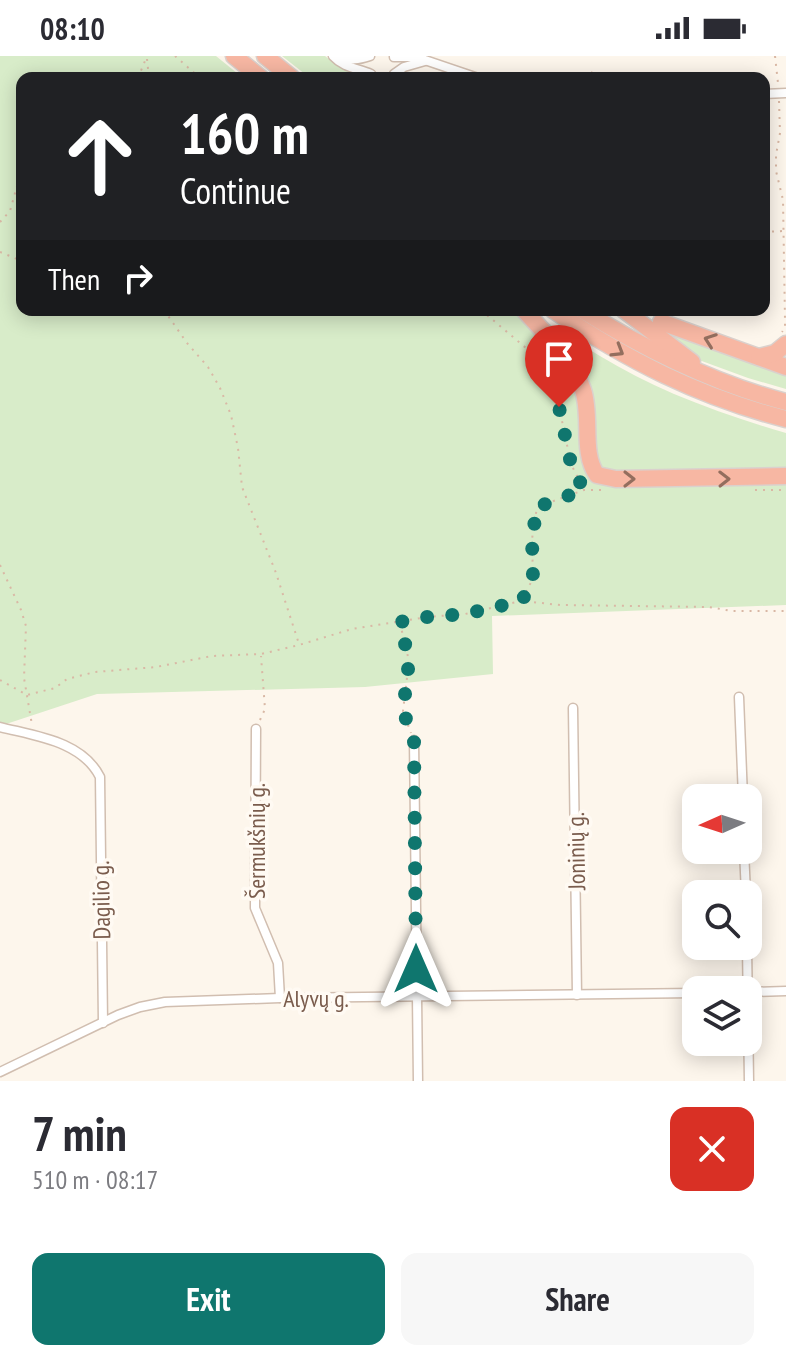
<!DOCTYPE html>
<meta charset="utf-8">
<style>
:root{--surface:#fff;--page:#f7f7f7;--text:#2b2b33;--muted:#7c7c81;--accent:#0f766e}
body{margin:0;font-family:"PT Sans Narrow",sans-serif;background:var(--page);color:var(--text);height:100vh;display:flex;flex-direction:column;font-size:30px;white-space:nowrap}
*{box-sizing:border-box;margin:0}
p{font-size:26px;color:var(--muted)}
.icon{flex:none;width:44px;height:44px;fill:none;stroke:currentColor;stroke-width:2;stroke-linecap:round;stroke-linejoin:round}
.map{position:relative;height:1025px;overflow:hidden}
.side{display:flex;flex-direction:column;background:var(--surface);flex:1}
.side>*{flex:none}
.guide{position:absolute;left:16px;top:16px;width:754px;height:244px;border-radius:16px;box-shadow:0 4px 20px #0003;background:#202124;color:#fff;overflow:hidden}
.needle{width:52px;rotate:267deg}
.buttons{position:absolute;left:682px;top:728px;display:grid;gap:16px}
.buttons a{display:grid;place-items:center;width:80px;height:80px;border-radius:16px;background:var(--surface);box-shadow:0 4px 20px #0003;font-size:40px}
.pin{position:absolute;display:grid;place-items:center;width:68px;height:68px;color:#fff;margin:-82px -34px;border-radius:50% 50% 50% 0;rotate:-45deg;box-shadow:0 0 8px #0007}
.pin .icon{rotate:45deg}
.me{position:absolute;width:88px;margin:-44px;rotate:0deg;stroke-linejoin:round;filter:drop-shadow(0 0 6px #0008)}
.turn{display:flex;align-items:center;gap:28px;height:168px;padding:0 32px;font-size:36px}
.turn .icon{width:104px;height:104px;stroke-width:2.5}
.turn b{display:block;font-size:56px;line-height:68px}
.then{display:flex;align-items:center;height:76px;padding:0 32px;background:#0003;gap:16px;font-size:30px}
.round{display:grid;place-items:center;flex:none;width:84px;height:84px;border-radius:16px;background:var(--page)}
.summary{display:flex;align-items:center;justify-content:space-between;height:136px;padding:0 32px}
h1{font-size:48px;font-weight:700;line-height:60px}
.action{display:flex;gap:16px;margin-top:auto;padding:16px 32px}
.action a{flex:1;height:92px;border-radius:16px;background:var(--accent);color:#fff;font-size:32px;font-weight:700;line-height:92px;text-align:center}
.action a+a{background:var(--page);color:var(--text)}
.status{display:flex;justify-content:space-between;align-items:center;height:56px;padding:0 40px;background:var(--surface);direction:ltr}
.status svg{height:22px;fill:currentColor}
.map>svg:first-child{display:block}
.green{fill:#d8ecc9}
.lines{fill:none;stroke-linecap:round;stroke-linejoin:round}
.street-casing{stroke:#d1beb0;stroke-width:11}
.highway-casing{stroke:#dad1cd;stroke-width:19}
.path{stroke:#d9b8a5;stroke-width:2;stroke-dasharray:2 6;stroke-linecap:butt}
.street{stroke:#fff;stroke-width:8}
.highway{stroke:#f7b7a3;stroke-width:16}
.oneway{stroke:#936e5e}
.route{stroke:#0f766e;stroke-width:14;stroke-dasharray:0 25.2}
.labels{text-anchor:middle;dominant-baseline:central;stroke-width:7;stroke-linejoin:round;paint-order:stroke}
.street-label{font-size:24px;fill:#7a5c4d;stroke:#fffaf3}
</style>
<div class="status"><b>08:10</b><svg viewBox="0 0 49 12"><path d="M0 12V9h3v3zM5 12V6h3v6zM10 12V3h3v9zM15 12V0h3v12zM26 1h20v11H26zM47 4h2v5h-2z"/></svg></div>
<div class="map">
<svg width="786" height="1025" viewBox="0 0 786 1025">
<rect width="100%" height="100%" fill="#fdf6ec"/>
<g class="green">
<path d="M 0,0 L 216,0 L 243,22 L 22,22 L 22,254 L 528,254 C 575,285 622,316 674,338 C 710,353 748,366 786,377 L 786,549 L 492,560 L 493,618 L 365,631 L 97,638 L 0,670 Z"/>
<path d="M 282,0 L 325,0 L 335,8 L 363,18 L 368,22 L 310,22 Z"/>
<path d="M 659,273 L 786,318 L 786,333 L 748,322 L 699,304 Z"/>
</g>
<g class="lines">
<g class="street-casing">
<g id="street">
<path d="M 333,0 C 344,12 357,12 371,18"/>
<path d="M 339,0 C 351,5 358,4 370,0"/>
<path d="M 394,1 L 416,1 L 478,22"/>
<path d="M 394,18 L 404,11 L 425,5"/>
<path d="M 764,38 L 786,37"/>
<path d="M 739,641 L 743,742"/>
<path d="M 573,652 L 577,939"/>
<path d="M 0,671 C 35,680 82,685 100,721 L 103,967"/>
<path d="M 256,673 L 255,852 L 278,907 L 280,942"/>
<path d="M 414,684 L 418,1025"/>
<path d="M 744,794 L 746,838"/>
<path d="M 747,890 L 749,1025"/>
<path d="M 748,936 L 786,935"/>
<path d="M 0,1016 L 118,959 L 140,951 L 165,946 L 280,942 L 696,937"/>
</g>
</g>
<g class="highway-casing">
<g id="highway">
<path d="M 234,0 L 261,22"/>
<path d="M 265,0 L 292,22"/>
<path d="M 524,254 C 545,278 573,303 583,334 C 592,361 581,397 597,419 L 616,423 L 786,420"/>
<path d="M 553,254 C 627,304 699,341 786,363"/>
<path d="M 582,254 C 646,294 712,327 786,346"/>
<path d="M 624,254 L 692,306"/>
<path d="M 661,266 L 786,311"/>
<path d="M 759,301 L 775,297 L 786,288"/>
</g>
</g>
<g class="path">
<path d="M 175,0 L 200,22"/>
<path d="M 775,0 L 778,27"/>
<path d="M 147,3 L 149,22"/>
<path d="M 591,16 L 600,22"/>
<path d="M 138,22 L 147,0"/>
<path d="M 779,45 L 780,77 L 776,99 L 776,115 L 783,144 L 785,264 L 785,272 L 782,276"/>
<path d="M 0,166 L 10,155 L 22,112"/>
<path d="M 764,176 L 783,175"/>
<path d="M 0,196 L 22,205"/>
<path d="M 164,254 L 187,287 L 208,311 L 220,332 L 231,359 L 238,392 L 242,431 L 276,517 L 299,588"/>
<path d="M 481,254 L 545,308 L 553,322 L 571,408 L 583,432"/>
<path d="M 601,434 L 584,434 L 537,451 L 532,483 L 533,522 L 522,545 L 560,549 L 709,551 L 732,555 L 786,555"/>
<path d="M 755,434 L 786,434"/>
<path d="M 0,509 L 21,554 L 26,570 L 24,622 L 32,669"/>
<path d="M 400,567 L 409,605 L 403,655 L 411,677"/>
<path d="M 0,624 L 27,639 L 55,632 L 67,623 L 95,616 L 156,611 L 212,600 L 261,598 L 299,589 L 352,573 L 427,561 L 465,558 L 521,545"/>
<path d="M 260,664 L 265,653 L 261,600"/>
</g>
<use href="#street" class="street"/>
<use href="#highway" class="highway"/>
</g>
<defs><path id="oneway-chevron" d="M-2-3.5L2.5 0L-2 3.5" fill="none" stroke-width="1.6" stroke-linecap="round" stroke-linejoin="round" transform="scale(2)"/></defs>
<g class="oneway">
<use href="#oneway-chevron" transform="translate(710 284) rotate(-160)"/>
<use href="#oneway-chevron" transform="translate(618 295) rotate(31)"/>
<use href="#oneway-chevron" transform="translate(629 423)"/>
<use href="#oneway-chevron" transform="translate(724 423) rotate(-1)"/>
</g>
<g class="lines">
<path class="route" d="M 416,913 L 414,684 L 403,655 L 409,605 L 400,566 L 427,561 L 465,558 L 522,545 L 533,522 L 532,483 L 537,451 L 584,434 L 571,408 L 559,351"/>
</g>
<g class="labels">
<g class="street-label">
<text transform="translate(256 785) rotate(-90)">Šermukšnių g.</text>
<text transform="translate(576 795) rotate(-91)">Joninių g.</text>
<text transform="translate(101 844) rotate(-91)">Dagilio g.</text>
<text x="316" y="942">Alyvų g.</text>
</g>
</g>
</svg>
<div class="buttons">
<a><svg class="needle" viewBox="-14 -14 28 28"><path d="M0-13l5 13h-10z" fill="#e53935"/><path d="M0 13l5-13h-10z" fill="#7c7c81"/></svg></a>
<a><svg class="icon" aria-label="search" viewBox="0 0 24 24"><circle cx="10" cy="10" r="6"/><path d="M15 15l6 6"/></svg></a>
<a><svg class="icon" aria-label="layers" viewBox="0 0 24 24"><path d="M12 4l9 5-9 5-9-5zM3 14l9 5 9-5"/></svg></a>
</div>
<div class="pin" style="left:559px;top:351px;background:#d93025"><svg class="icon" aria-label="arrive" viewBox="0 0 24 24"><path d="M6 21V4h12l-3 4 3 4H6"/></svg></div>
<svg class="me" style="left:416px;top:913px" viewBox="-20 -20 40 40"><path d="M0-17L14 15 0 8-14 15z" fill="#0f766e" stroke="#fff" stroke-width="4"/></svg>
<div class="guide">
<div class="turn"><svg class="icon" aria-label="ahead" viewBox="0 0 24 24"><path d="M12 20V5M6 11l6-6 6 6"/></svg><div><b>160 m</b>Continue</div></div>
<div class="then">Then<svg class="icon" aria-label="right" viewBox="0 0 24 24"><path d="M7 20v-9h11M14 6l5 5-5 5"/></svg></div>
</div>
</div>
<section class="side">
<div class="summary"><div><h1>7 min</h1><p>510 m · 08:17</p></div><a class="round" style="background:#d93025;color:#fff"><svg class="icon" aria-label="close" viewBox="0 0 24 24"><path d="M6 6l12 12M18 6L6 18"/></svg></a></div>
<div class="action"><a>Exit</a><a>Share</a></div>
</section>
